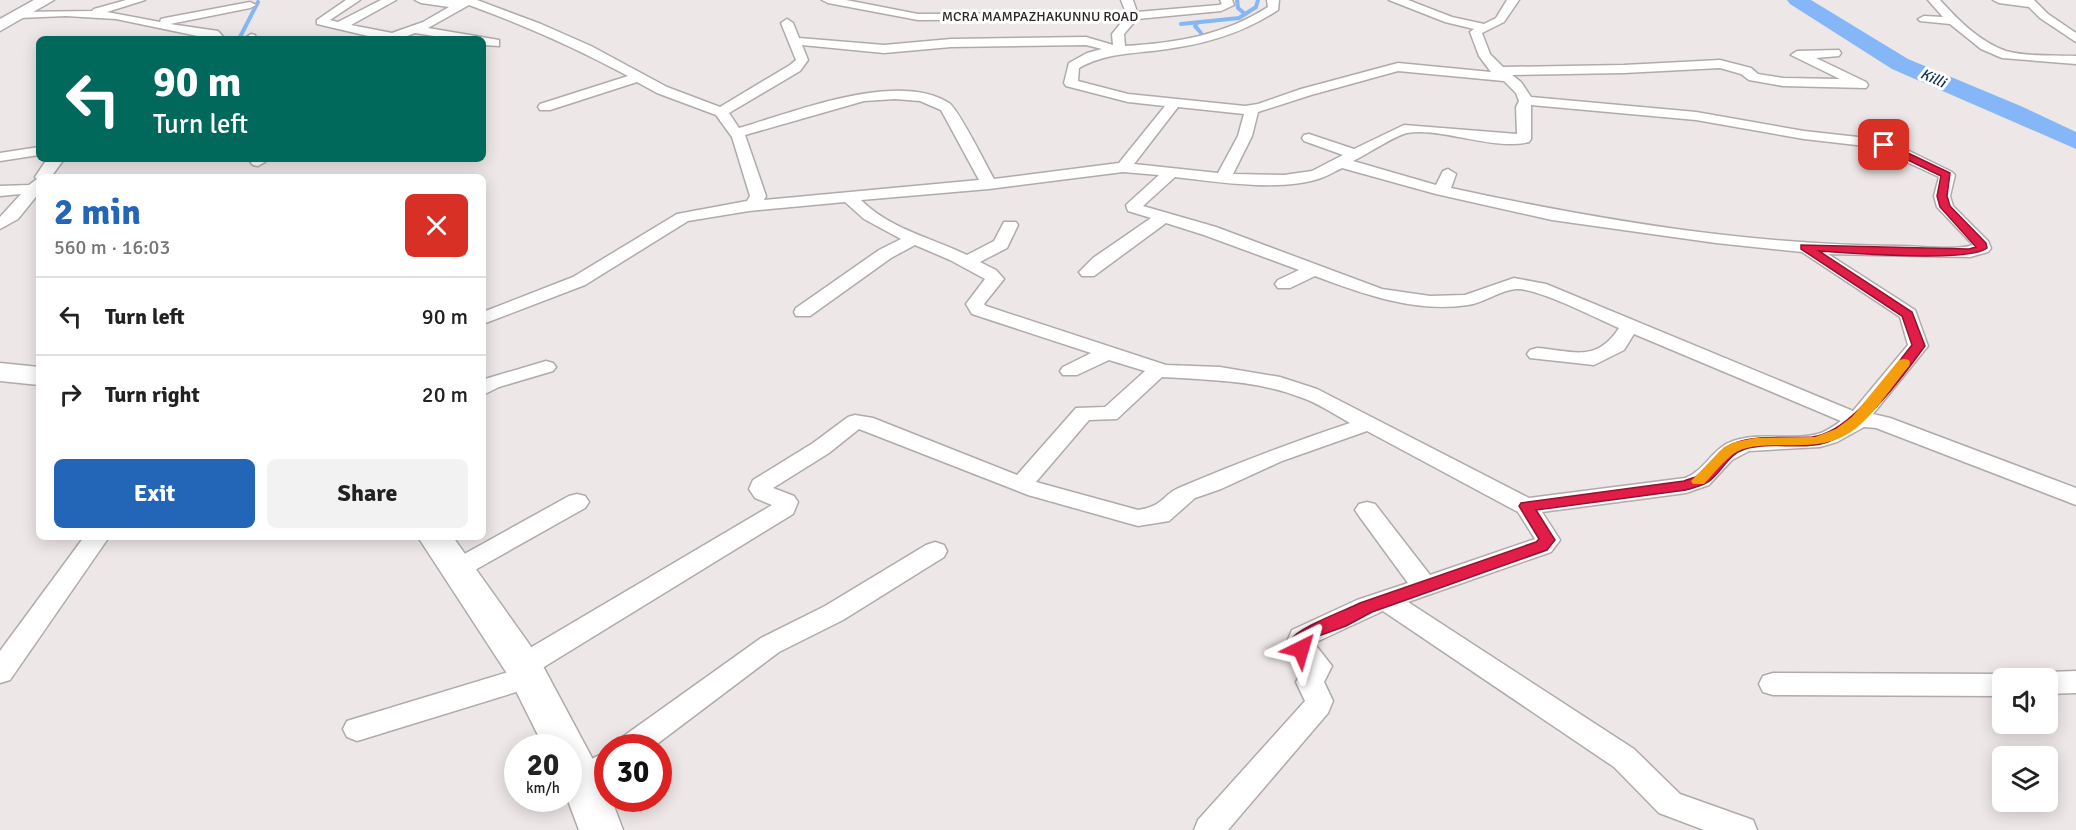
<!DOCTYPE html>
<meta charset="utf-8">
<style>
:root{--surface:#fff;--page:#f2f2f2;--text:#222;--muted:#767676;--line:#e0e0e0;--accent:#2366b7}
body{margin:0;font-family:Signika,sans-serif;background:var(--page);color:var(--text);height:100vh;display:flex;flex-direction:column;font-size:22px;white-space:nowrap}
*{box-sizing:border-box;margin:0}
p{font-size:20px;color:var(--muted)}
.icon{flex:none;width:33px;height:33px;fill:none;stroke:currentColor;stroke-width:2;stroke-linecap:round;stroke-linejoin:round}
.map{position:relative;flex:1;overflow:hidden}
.sheet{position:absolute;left:36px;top:174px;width:450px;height:366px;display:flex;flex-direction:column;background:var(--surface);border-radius:9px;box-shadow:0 3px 15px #0003}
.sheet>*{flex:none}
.banner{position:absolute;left:36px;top:36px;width:450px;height:126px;border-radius:9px;box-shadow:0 3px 15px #0003;background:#00695c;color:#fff;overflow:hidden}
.fabs{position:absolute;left:1992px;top:668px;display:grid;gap:12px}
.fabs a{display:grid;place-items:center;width:66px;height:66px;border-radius:9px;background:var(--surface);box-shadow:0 3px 15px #0003;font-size:30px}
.speed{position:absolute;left:504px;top:734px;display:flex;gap:12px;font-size:30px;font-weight:700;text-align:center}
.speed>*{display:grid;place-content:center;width:78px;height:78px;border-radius:50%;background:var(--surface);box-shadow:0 3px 15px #0003;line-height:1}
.speed small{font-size:15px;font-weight:400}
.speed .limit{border:9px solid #d22;background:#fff;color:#111}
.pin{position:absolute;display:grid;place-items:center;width:51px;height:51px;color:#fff;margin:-26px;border-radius:12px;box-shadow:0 3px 9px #0006}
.me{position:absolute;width:66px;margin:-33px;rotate:40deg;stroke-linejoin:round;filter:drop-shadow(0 0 4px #0008)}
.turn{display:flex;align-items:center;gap:21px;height:126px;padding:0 18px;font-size:27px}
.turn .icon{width:78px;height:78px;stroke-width:2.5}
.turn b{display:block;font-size:42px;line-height:51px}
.round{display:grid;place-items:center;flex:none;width:63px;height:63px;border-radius:9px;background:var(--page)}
.headline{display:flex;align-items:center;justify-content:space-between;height:102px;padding:0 18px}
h1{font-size:36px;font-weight:800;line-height:45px;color:var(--accent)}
.button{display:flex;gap:12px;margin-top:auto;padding:12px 18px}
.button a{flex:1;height:69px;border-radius:9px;background:var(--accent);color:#fff;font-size:24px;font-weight:800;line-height:69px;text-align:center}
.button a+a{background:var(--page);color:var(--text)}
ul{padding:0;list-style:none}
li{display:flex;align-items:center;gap:18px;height:78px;padding:0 18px;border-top:2px solid var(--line)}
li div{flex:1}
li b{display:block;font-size:22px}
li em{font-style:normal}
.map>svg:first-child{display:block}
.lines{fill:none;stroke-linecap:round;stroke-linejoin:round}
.stream{stroke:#85b7f8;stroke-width:4}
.river{fill:#85b7f8;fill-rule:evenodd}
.street-casing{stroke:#b1aaaa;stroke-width:3}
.secondary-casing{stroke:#b1aaaa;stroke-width:3}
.street{fill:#fff;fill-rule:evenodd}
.secondary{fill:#fff;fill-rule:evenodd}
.route{fill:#e11d48;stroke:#92132f;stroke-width:1.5}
.slow{fill:#f59e0b}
.labels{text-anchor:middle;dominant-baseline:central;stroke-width:6;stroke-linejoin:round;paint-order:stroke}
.far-street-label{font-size:14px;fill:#2b2828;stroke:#fff}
.far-water-label{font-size:15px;font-style:italic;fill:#10325b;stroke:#fff}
</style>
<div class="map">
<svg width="2076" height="830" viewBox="0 0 2076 830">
<rect width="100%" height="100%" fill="#eee7e7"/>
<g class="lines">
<g class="stream">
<path d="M 1237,0 L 1238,8 L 1245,14"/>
<path d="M 1197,23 L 1195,26 L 1201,33"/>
<path d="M 1181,24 L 1239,18 L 1256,7 L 1258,0"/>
<path d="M 239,39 L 258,2"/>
</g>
<path class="river" d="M 1787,0 L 1811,0 L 1908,59 L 2023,107 L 2076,132 L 2076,149 L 1892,69 L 1790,4 Z"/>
<g class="street-casing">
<g id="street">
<path d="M 126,0 L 145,0 L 107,12 L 160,22 L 161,19 L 165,18 L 250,2 L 256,5 L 250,8 L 170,24 L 218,31 L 225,39 L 212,39 L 116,19 L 66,16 L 19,18 L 13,15 L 19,12 L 92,11 L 94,9 Z"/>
<path d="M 346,0 L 360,0 L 330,20 L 338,22 L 381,0 L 396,0 L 351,25 L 392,33 L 423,22 L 449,7 L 421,3 L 415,0 L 477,0 L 541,24 L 591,46 L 667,87 L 720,107 L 790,65 L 796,60 L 781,23 L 787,19 L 793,23 L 799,38 L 884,45 L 951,39 L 1086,37 L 1113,45 L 1112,34 L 1124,19 L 918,20 L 828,3 L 822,0 L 846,0 L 918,14 L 1126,13 L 1121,0 L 1133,0 L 1137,12 L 1219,5 L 1222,4 L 1220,0 L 1232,0 L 1234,5 L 1221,11 L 1137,19 L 1124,34 L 1125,46 C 1176,43 1225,35 1268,7 L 1267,0 L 1279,0 L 1278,10 C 1242,34 1203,45 1160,50 C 1130,54 1106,53 1079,68 L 1078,81 L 1128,94 L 1245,106 L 1258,104 L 1301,89 L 1398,63 L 1491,72 L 1479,56 L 1470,32 L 1474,29 L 1445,22 L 1389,0 L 1408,0 L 1452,17 L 1484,24 L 1496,18 L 1507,0 L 1519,0 L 1504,22 L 1482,33 L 1490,54 L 1503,67 L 1624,65 L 1720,60 L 1751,68 L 1758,74 L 1783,78 L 1840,79 L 1791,55 L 1797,51 L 1839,50 L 1841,53 L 1839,56 L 1816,58 L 1866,82 L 1868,85 L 1866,88 L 1783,86 L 1749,80 L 1741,74 L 1720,68 L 1624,73 L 1512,75 L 1521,82 L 1531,97 L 1696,112 L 1804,131 L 1876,139 L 1897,145 L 1952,172 L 1955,175 L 1950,196 L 1953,206 L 1988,241 L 1991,248 L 1988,252 L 1970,257 L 1828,254 L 1915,310 L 1928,346 L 1873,414 L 1890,418 L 2076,488 L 2076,505 L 1876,428 L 1864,427 L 1837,442 L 1820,447 L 1749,451 L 1732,460 L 1709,485 L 1686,493 L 1542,512 L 1560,540 L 1551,552 L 1408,602 L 1634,749 L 1680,794 L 1753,820 L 1757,830 L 1704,830 L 1659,813 L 1614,767 L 1383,611 L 1314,643 L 1332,666 L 1324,682 L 1333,701 L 1328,713 L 1228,830 L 1194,830 L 1198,820 L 1305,701 L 1296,682 L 1304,668 L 1286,644 L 1292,630 L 1357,600 L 1408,583 L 1359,516 L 1355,510 L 1359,504 L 1367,502 L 1375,504 L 1430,575 L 1535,539 L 1518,512 L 1367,431 L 1282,461 L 1221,489 L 1195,498 L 1169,521 L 1138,526 L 1028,495 L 859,429 L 829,453 L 773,488 L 794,496 L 798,502 L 793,514 L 539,670 L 543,677 L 539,685 L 357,741 L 347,737 L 343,729 L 347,721 L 512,671 L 510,666 L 513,658 L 772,505 L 755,498 L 749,489 L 753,480 L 813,443 L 848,417 L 855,415 L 873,418 L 1017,475 L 1076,408 L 1105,407 L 1145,371 L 1109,360 L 1077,375 L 1063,375 L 1060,371 L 1063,367 L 1091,353 L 972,314 L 966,304 L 985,279 L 950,260 L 915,245 L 891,258 L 810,316 L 796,316 L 794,312 L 796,308 L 879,250 L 901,239 L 864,219 L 845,202 L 749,211 L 688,221 L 585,285 L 483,324 L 483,312 L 573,277 L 677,214 L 747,201 L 750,196 L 732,137 L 716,115 L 657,93 L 637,82 L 550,110 L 540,110 L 538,107 L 540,104 L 628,76 C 576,48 524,25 469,5 L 428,28 L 499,40 L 499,46 L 483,45 L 483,39 L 453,39 L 415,33 L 399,39 L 381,39 L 317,24 L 317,20 ZM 802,45 L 884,53 L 951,47 L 1086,45 L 1102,49 L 1087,53 L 1069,63 L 1064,83 L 1066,86 L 1128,102 L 1165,106 L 1119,163 L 994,179 C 986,165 959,110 949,103 C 898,70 794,112 739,128 L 729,113 L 800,71 L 808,60 ZM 1398,71 L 1504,81 L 1516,93 L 1519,101 L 1516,107 L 1517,134 L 1404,125 L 1354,149 L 1309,134 L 1304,135 L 1302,138 L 1304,141 L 1343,155 L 1312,171 L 1284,175 L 1233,174 L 1252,136 L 1258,112 L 1311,95 ZM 895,99 L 920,101 L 941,110 L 979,180 L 764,200 L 766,196 L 745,135 L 864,101 ZM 1531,105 L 1696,120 L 1804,139 L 1874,147 L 1939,177 L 1934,196 L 1937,207 L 1973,245 C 1955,251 1920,246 1900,246 C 1750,245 1598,220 1451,188 L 1456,174 L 1448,169 L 1443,171 L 1436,185 L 1353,161 C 1366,155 1394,136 1407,133 C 1442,127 1492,151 1529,142 L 1531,139 ZM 1178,107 L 1244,114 L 1238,136 L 1218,173 L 1134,164 ZM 1342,168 L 1436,194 L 1552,220 L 1716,243 L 1802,252 L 1900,317 L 1908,345 L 1853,411 L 1546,284 L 1514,278 L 1465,295 L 1430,296 L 1382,289 L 1216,227 L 1143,206 L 1175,177 C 1216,182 1282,192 1321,178 C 1328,176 1335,171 1342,168 ZM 1123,172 L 1159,175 L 1126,205 L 1128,211 L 1151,218 L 1093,258 L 1079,272 L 1082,276 L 1094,276 L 1166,223 L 1204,235 L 1299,270 L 1278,280 L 1275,284 L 1278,288 L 1290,288 L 1315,276 C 1363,294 1415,313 1468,305 C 1484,303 1500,290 1516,289 C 1538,288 1596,318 1619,328 C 1596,363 1574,351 1537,348 L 1530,350 L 1527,354 L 1530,358 L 1594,365 L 1624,350 L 1634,334 L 1841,421 C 1835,425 1828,430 1821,433 C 1794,442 1762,431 1733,441 C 1712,448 1705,471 1685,478 L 1529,498 L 1317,389 L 1280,377 L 1220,367 L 1166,365 L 986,306 L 984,304 L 1004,279 L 996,270 L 980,262 L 1007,248 L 1018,225 L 1016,222 L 1004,222 L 994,241 L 967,255 C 932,238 890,229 861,200 L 989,189 ZM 1162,377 C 1209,380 1256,380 1300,397 C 1318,403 1334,414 1350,423 C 1293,442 1237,463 1181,487 C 1161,495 1165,506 1138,510 L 1036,482 L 1089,420 L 1117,419 Z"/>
<path d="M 1928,0 L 1940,0 C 1958,20 1980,42 2006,51 C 2025,57 2056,55 2076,56 L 2076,64 L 2002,58 L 1981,49 L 1950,24 L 1920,21 L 1918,19 L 1924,16 L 1943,17 Z"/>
<path d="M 1993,0 L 2034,0 L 2048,14 L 2076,33 L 2076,42 L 2040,18 L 2029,7 L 1999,3 Z"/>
<path d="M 251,34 L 255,35 L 256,39 L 244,39 Z"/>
<path d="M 39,147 L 39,155 L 0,161 L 0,153 Z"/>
<path d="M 47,159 L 64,159 L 51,177 L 39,177 L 39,193 L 18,219 L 0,229 L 0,217 L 21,194 L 0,196 L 0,186 L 29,185 L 37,179 L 35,177 Z"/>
<path d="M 248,159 L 263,159 L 265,162 L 258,166 L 253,165 Z"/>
<path d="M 546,361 L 553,363 L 556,367 L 553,371 L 499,387 L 483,395 L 485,379 Z"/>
<path d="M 577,494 L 585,496 L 589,502 L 585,508 L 466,575 L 457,578 L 448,575 L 445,569 L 448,563 L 569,496 Z"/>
<path d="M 84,537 L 109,537 L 10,680 L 0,683 L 0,651 Z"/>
<path d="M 935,542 L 944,545 L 947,551 L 944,557 L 843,620 L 779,652 L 653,747 L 617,747 L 621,738 L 761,638 L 825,606 L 926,545 Z"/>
<path d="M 2076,671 L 2076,693 L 2048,694 L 2048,678 L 2037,678 L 2048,672 Z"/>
<path d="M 1773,673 L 2002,674 L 2012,678 L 2002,678 L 2002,696 L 1773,695 L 1763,692 L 1759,684 L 1763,676 Z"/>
<path d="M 608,752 L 608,781 C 594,791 589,797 572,791 L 568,783 C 573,767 593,757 608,752 Z"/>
</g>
</g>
<g class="secondary-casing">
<g id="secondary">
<path d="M 34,0 L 54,0 L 0,31 L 0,19 Z"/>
<path d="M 0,363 L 39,367 L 39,385 L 0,381 Z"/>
<path d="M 418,537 L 453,537 L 537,655 L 598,769 L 608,790 L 608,798 L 611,798 L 623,830 L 579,830 L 567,798 L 568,747 L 544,747 L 508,675 Z"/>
</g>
</g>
<use href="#street" class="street"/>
<use href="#secondary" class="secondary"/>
</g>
<path class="route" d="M 1881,143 L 1887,143 L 1950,173 L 1947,196 L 1950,206 L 1986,243 L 1987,248 C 1970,263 1848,253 1819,251 L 1912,312 L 1925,346 C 1901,379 1857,441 1814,445 C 1792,448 1767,442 1745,449 C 1728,454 1722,472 1708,482 C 1702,486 1693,488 1686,490 L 1536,510 L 1555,540 L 1547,550 L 1372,612 L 1346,626 L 1310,639 L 1307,653 L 1301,655 L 1295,653 L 1291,640 C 1297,628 1344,611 1360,603 L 1536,542 L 1539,539 L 1519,506 L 1521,503 L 1684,481 C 1688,479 1694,478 1697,476 C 1712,466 1717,449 1735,443 C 1759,434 1787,439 1812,437 C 1852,432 1888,374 1912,345 L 1902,316 L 1801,249 L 1801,245 L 1969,249 L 1976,247 L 1940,207 L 1937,196 L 1941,176 L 1881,147 Z"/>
<path class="slow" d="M 1904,359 L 1909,360 L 1910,363 L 1909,366 C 1890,388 1872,420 1846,435 C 1812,455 1758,436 1733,454 C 1723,462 1713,474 1704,484 L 1693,484 L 1691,481 L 1724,447 L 1735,442 L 1755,438 L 1815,437 L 1836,429 L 1852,417 L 1899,360 Z"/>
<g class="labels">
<g class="far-street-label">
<text x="1040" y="16">MCRA MAMPAZHAKUNNU ROAD</text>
</g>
<g class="far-water-label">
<text transform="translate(1933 78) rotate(24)">Killi</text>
</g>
</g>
</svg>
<div class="fabs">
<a><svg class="icon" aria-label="sound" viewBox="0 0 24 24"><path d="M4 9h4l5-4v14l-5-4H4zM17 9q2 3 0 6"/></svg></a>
<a><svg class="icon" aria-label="layers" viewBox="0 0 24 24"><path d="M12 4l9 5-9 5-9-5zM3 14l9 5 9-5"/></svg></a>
</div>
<div class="speed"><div>20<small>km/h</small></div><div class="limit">30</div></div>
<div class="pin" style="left:1884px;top:145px;background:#d93025"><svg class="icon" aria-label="arrive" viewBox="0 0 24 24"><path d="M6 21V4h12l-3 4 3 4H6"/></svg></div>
<svg class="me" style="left:1301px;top:649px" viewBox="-20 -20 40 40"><path d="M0-17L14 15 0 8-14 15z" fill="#e11d48" stroke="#fff" stroke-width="4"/></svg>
<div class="banner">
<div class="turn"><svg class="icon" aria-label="left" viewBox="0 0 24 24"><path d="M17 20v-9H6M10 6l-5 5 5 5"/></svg><div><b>90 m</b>Turn left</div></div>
</div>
<section class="sheet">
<div class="headline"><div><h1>2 min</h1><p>560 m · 16:03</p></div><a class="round" style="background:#d93025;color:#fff"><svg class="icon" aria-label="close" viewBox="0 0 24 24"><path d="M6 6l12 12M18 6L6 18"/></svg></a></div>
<ul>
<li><svg class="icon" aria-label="left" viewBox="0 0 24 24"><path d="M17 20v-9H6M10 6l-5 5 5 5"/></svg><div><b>Turn left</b></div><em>90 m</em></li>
<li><svg class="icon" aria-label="right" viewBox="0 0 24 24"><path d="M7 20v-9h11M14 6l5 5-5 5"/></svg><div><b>Turn right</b></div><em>20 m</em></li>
</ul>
<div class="button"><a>Exit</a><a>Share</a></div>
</section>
</div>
